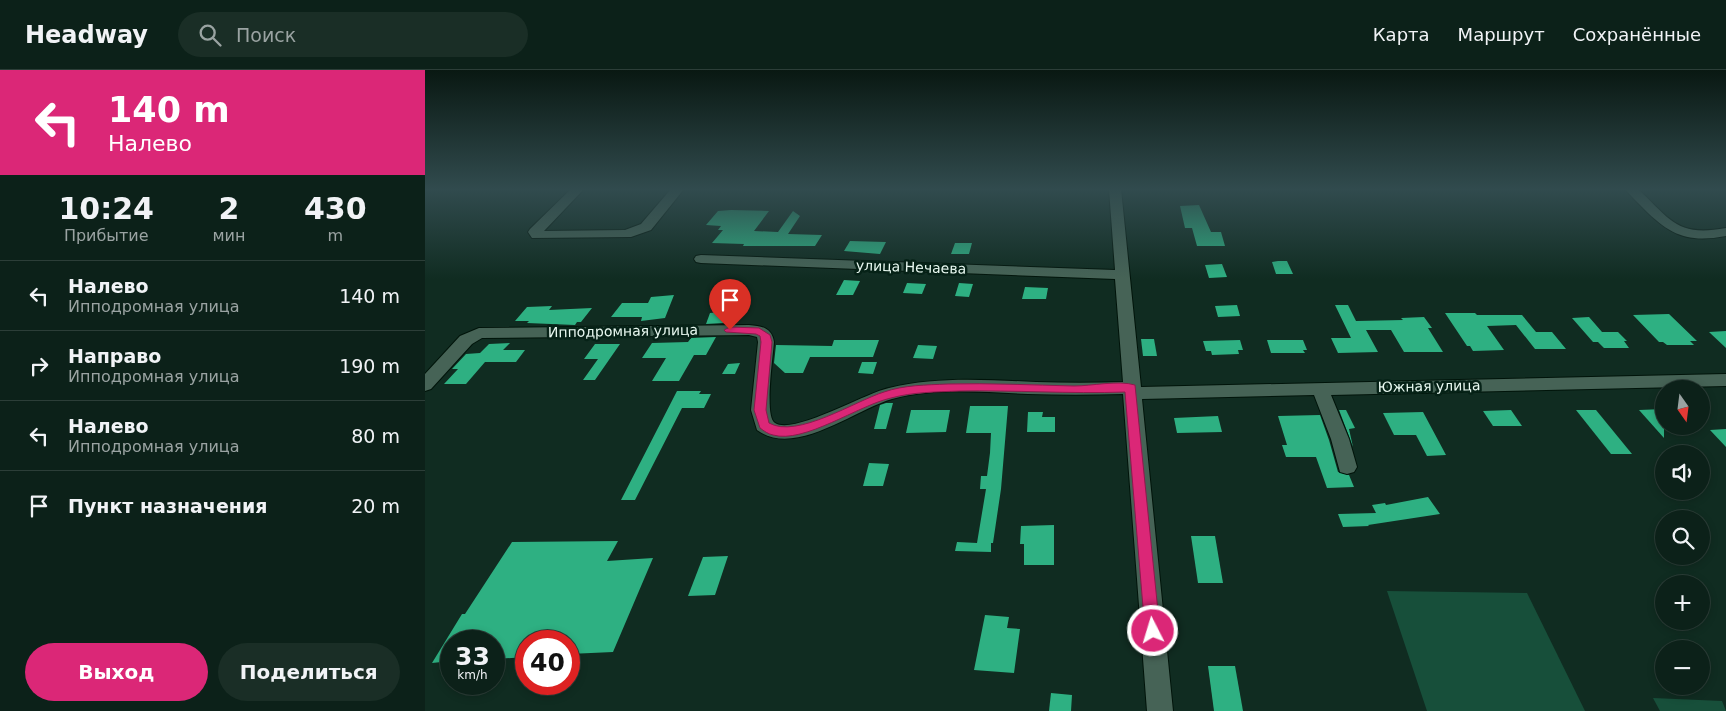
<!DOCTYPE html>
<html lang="ru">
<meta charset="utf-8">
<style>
:root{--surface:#0c2119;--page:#1a2e26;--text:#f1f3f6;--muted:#9aa3a2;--line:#2c3e38;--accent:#db2777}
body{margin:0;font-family:"DejaVu Sans",sans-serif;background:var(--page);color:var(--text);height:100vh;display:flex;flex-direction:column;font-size:19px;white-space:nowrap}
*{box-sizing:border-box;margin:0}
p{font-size:16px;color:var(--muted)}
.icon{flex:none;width:28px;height:28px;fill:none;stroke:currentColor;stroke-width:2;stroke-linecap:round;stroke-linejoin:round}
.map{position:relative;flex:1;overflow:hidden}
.sheet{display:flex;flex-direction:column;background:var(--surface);width:425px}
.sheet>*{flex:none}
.hud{background:#db2777;color:#fff;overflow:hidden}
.needle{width:32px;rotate:166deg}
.tools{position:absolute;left:1230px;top:310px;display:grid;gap:10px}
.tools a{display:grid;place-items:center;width:55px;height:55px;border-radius:50%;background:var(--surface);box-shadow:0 2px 8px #0003,0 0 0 1px var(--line);font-size:25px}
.speed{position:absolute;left:15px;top:560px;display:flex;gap:10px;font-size:25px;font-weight:700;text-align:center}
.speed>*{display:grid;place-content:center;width:65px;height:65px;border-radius:50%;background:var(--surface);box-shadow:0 2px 8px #0003,0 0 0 1px var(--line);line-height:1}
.speed small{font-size:12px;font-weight:400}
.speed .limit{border:8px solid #d22;background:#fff;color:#111}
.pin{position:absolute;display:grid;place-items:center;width:42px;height:42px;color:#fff;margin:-51px -21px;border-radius:50% 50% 50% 0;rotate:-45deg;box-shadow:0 0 5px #0007}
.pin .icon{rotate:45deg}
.me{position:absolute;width:55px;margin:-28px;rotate:355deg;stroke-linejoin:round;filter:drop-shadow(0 0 4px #0008)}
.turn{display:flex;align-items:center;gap:18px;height:105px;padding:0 25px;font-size:22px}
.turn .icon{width:65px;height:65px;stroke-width:2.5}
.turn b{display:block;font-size:35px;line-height:42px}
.eta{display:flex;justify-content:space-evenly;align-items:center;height:85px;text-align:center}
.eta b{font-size:30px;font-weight:700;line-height:35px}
.cta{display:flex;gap:10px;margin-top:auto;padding:10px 25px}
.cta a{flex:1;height:58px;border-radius:30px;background:var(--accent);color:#fff;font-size:20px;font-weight:700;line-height:58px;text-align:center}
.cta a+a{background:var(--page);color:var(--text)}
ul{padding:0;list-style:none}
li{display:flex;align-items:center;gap:15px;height:70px;padding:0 25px;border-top:1px solid var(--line)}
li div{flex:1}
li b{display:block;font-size:19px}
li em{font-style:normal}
header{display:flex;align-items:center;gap:30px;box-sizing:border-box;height:70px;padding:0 25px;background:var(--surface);border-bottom:1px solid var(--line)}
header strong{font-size:24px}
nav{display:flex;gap:28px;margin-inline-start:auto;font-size:18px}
.search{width:350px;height:45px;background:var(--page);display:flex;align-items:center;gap:12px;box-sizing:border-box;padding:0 18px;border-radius:28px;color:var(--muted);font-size:19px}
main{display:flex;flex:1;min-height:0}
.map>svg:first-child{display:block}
.green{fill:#174f3a}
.building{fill:#2eb082}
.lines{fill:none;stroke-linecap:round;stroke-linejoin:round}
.minor-casing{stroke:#00140a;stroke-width:2}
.minor{fill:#466356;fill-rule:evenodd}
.route{fill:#db2777;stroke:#8e194d}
.labels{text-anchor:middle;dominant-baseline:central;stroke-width:5;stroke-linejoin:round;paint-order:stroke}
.street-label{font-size:14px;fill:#e9f9f1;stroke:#062217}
</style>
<header>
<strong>Headway</strong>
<div class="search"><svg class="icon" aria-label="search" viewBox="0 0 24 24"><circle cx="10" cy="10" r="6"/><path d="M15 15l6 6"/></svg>Поиск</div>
<nav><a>Карта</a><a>Маршрут</a><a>Сохранённые</a></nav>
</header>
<main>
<section class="sheet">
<div class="hud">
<div class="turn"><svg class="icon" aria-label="left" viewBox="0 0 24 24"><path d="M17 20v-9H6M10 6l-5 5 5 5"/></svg><div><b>140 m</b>Налево</div></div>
</div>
<div class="eta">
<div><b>10:24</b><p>Прибытие</p></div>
<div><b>2</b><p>мин</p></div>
<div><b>430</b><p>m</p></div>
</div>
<ul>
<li><svg class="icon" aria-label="left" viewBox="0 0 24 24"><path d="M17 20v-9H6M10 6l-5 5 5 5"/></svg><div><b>Налево</b><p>Ипподромная улица</p></div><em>140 m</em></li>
<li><svg class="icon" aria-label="right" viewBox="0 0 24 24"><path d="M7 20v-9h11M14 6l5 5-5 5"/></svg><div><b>Направо</b><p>Ипподромная улица</p></div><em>190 m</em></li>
<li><svg class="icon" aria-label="left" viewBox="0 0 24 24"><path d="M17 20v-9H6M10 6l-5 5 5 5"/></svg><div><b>Налево</b><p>Ипподромная улица</p></div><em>80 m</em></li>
<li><svg class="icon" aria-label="arrive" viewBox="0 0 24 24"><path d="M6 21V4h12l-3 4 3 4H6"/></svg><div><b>Пункт назначения</b></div><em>20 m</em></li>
</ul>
<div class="cta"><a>Выход</a><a>Поделиться</a></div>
</section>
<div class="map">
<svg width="1301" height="641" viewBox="0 0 1301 641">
<rect width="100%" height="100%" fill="#102c21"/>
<g class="green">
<path d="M 962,521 L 1102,523 L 1160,641 L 1002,641 Z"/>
<path d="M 1228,628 L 1297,631 L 1301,641 L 1235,641 Z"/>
</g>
<g class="building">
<path d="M 774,135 L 786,162 L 796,162 L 800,176 L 772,176 L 767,158 L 760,158 L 755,136 Z"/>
<path d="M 306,140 L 344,141 L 329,161 L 353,162 L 368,141 L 375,146 L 363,164 L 397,165 L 390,176 L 318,176 L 319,174 L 287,173 L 298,160 L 293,160 L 296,156 L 281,155 L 293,141 Z"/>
<path d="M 425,171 L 461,172 L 455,184 L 419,181 Z"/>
<path d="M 530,173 L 547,173 L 544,184 L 526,184 Z"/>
<path d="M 853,191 L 862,191 L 868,204 L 851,204 L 847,192 Z"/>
<path d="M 797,194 L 802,207 L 784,208 L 780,195 Z"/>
<path d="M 419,210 L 435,211 L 428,225 L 411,225 Z"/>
<path d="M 482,213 L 501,214 L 497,224 L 478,223 Z"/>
<path d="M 534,213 L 548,214 L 544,227 L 530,226 Z"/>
<path d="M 600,217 L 623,218 L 621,229 L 597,229 Z"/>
<path d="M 249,225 L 240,248 L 216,251 L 217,247 L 186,247 L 197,233 L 223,233 L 226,227 Z"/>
<path d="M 812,235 L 815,246 L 793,247 L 790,236 Z"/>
<path d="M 910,235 L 923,235 L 931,251 L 978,250 L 976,248 L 999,247 L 1007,258 L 1003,258 L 1018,282 L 979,282 L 966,260 L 941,260 L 953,282 L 913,283 L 906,268 L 926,268 Z"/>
<path d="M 127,236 L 124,240 L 167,238 L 156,252 L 152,252 L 150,255 L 102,253 L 104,251 L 90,251 L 102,237 Z"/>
<path d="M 305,241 L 298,253 L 281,254 L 285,243 Z"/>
<path d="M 1020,243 L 1050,243 L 1052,245 L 1097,245 L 1111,262 L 1127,262 L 1141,279 L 1110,279 L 1091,255 L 1062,256 L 1079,280 L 1048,281 L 1045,276 L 1042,276 Z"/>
<path d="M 1244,244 L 1272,271 L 1265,271 L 1269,275 L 1242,275 L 1238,272 L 1234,272 L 1208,245 Z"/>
<path d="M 1164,247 L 1177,262 L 1193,262 L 1202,271 L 1199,271 L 1204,278 L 1179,278 L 1173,272 L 1168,272 L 1147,248 Z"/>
<path d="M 1301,261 L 1301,278 L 1284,262 Z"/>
<path d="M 291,267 L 281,285 L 269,285 L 254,311 L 227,311 L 241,288 L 217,288 L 227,273 L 263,272 L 266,268 Z"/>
<path d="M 716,269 L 729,269 L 732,286 L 718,286 Z"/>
<path d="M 409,270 L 454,270 L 448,287 L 385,287 L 378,303 L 360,303 L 349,293 L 351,275 L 407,276 Z"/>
<path d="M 815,270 L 818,280 L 813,280 L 814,284 L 787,285 L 786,281 L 781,281 L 778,271 Z"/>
<path d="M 842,270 L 878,270 L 882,280 L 878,280 L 880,283 L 846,283 Z"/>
<path d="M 85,273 L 78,280 L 100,280 L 91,292 L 60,292 L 41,314 L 19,314 L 33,299 L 27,299 L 41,284 L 55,283 L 64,274 Z"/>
<path d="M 170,274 L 195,274 L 170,310 L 158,310 L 173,289 L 159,289 Z"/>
<path d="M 493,275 L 512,276 L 508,289 L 488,288 Z"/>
<path d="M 437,292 L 452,292 L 448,304 L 433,303 Z"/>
<path d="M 315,293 L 310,304 L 297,304 L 303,294 Z"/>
<path d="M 252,321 L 276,321 L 274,324 L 286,324 L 279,338 L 257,338 L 210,430 L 196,430 Z"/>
<path d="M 461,333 L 468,333 L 461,359 L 449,359 L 455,335 Z"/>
<path d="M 545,336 L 583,336 L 576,419 L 568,473 L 557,473 L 566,473 L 566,482 L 530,481 L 532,472 L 552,473 L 561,419 L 555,419 L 556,406 L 562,406 L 565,383 L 566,363 L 541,363 Z"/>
<path d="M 1239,339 L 1239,368 L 1214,340 Z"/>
<path d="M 486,340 L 525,340 L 521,362 L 481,363 Z"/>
<path d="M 914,340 L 921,340 L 930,358 L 924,359 L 928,377 Z"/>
<path d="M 1086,340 L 1097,356 L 1068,356 L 1058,341 Z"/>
<path d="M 1151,340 L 1171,340 L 1207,384 L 1186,384 Z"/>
<path d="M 603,342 L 618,342 L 617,347 L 630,347 L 630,362 L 602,362 Z"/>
<path d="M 998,342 L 1021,385 L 1002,386 L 991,365 L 969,365 L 958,343 Z"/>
<path d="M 895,345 L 904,370 L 913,402 L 924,405 L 929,417 L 902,418 L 891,387 L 861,387 L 857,375 L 862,375 L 853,346 Z"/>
<path d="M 793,346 L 797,362 L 752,363 L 749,348 Z"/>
<path d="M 1301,359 L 1301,377 L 1285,360 Z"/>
<path d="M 444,393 L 464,394 L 458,416 L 438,416 Z"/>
<path d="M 1003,427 L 1015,444 L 943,455 L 944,456 L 918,457 L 913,444 L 951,443 L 947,435 L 960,433 L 961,435 Z"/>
<path d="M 629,455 L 629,495 L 599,495 L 599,474 L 595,474 L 596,456 Z"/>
<path d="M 766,466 L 790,466 L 798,513 L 773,513 Z"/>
<path d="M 193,471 L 182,491 L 228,488 L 188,582 L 144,584 L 144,571 L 101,571 L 101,587 L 69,589 L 69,571 L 26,571 L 26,591 L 7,593 L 37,544 L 40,544 L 87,472 Z"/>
<path d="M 303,486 L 290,525 L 263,526 L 278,487 Z"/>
<path d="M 560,545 L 584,547 L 582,558 L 595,559 L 589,603 L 549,600 Z"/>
<path d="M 783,596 L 810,596 L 818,641 L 789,641 Z"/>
<path d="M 626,623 L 647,625 L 646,641 L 624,641 Z"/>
</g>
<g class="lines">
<g class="minor-casing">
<g id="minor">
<path d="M 146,119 L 159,119 L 119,161 L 200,160 L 216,154 L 246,119 L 259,119 L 226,160 L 206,167 L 107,168 L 103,162 L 105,159 Z"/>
<path d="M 684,119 L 696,119 L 716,317 L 1301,304 L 1301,316 L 906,325 L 924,369 L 932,397 L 929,402 L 922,404 L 915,402 L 906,369 L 889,325 L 717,329 L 748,641 L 722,641 L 698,324 C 666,325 635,325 603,324 C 559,322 510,317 467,329 C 429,340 370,388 332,360 L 326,340 L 333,272 L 332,267 L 324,265 L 57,268 L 47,274 L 6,319 L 0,321 L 0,304 L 35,266 L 54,258 L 324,255 C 337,256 347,258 349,272 C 348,286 339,347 350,353 C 369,365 440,323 464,318 C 512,306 562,310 611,312 C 640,313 669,313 698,312 L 690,209 L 276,193 L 271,192 L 269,189 L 271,186 L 276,185 L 690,200 Z"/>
<path d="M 1200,119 L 1213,119 C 1246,150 1252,167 1301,158 L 1301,166 C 1264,173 1246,166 1219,139 C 1213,133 1206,126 1200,119 Z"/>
</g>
</g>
<use href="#minor" class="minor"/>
</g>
<linearGradient id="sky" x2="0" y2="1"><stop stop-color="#091812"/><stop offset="0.57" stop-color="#314b4e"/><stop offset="1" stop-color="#314b4e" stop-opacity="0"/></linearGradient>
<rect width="1301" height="209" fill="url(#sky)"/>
<path class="route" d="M 305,257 L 334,258 L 345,265 L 347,272 L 341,340 L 344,353 C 372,369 430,331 459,322 C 479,315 501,315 523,314 C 565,313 607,315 649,316 C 667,316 693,310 710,315 L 735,561 L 733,566 L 728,569 L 722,566 L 720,561 L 700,322 C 645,324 589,320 534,321 C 511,322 488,322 466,328 C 434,335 379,374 348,365 C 343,364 339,361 335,358 L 329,340 L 336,272 L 335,266 L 331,264 L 301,262 L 299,260 Z"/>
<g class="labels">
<g class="street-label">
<text transform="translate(486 197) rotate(2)">улица Нечаева</text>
<text transform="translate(198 261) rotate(-1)">Ипподромная улица</text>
<text transform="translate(1004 316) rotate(-1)">Южная улица</text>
</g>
</g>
</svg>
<div class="tools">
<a><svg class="needle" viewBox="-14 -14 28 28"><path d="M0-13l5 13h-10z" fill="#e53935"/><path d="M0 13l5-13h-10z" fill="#9aa3a2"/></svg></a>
<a><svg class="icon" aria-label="sound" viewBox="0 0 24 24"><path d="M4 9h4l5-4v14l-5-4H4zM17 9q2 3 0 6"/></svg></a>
<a><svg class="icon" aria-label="search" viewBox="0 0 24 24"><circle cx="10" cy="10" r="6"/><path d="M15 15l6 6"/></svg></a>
<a>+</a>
<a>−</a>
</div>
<div class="speed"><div>33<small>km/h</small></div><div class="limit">40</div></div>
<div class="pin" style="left:305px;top:260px;background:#d93025"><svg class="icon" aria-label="arrive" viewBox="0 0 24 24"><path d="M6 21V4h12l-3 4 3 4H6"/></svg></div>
<svg class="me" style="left:728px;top:561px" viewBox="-20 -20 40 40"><circle r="17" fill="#db2777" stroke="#fff" stroke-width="3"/><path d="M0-11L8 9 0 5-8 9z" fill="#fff"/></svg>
</div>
</main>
